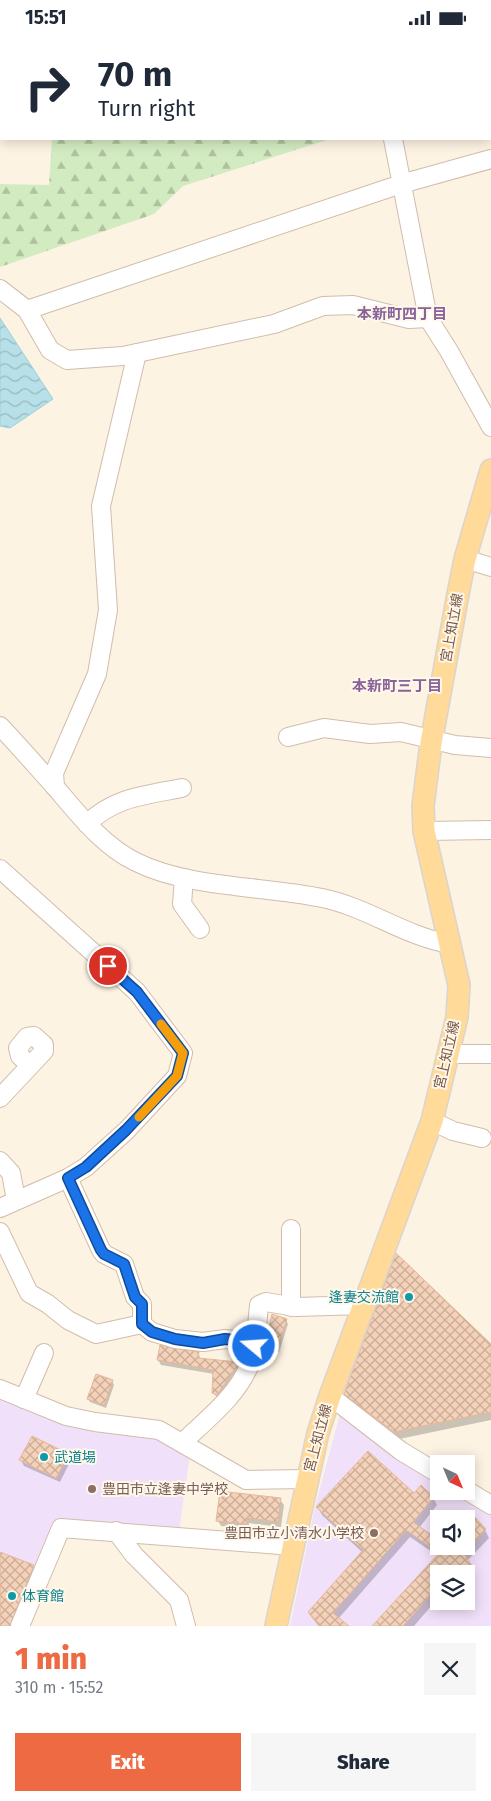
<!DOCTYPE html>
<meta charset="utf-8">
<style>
:root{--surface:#fff;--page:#f6f6f7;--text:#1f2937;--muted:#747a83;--accent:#ed6a42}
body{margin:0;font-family:"Fira Sans","Noto Sans JP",sans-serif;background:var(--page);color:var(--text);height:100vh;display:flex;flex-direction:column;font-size:19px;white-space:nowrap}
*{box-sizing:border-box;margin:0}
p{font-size:16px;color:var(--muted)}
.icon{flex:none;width:28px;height:28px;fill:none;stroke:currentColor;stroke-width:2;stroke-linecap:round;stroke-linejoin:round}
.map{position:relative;height:1591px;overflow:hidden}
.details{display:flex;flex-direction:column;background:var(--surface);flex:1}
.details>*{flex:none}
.banner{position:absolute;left:0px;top:0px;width:491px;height:105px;box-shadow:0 2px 12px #0003;background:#fff;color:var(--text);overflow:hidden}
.needle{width:32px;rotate:136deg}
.buttons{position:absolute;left:430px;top:1420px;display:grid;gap:10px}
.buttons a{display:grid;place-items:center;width:45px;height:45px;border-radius:0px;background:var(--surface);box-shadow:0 2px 12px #0003;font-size:25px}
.pin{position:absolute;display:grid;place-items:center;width:42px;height:42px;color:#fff;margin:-21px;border:2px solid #fff;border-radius:50%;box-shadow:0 1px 5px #0007}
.me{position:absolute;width:55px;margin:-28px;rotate:288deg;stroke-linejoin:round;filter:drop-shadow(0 0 4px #0008)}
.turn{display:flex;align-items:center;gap:18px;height:105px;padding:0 15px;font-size:22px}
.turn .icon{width:65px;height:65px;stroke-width:2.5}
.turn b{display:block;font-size:35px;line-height:42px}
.round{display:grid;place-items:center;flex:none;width:52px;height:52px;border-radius:0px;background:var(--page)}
.summary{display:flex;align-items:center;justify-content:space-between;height:85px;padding:0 15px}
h1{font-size:30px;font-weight:800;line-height:38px;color:var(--accent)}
.primary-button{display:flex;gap:10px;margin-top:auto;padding:10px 15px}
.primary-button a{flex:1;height:58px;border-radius:0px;background:var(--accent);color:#fff;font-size:20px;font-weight:800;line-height:58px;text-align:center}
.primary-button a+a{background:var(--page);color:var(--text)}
.status{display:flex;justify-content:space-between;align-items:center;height:35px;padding:0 25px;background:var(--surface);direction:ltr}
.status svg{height:14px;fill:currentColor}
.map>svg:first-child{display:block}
.education{fill:#f0e0f9;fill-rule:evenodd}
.forest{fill:url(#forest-firs)}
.water{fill:url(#water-waves);stroke:#9cd0da}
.shadow{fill:#0003}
.building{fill:url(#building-cross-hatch);stroke:#e7b899}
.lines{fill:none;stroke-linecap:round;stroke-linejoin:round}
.minor-casing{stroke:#d1bdac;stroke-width:20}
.major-casing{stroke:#dbd4cf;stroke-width:24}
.minor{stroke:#fff;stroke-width:18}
.major{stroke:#ffda98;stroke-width:21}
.route-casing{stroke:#114b97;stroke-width:12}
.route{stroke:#1a73e8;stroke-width:9}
.slow{stroke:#f59e0b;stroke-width:9}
.culture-dot{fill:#0f9aa8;stroke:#fff7ea;stroke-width:2}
.education-dot{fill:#8d6e63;stroke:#fff7ea;stroke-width:2}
.labels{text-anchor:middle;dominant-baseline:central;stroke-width:4;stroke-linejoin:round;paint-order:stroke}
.street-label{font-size:14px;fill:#765948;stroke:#fff7ea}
.culture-label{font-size:14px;fill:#0d838f;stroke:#fff7ea;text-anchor:start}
.education-label{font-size:14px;fill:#785e54;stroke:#fff7ea;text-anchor:start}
.neighbourhood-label{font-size:15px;font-weight:bold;fill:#88639a;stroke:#fff7ea}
</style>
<div class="status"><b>15:51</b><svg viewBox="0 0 49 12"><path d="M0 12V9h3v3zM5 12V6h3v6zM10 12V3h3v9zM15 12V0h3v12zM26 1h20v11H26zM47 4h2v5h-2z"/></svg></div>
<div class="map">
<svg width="491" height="1591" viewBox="0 0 491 1591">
<defs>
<pattern id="forest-firs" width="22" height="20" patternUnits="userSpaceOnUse" patternTransform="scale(1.25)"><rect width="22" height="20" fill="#d2ebc1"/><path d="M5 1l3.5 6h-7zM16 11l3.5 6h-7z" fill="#afc19f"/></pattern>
<pattern id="water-waves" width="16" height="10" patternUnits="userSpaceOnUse" patternTransform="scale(1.25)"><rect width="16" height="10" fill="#b7e0e8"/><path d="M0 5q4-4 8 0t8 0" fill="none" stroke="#99b9be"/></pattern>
<pattern id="building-cross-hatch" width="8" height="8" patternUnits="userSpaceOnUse" patternTransform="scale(1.25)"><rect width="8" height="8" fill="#f4d1b9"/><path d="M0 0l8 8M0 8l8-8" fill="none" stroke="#caad98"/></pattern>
</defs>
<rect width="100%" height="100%" fill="#fdf3e3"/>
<g class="education">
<path d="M 0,1360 L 66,1388 L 116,1399 L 147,1402 L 159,1405 L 190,1420 L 179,1496 L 59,1488 L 16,1591 L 0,1591 Z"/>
<path d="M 340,1379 L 439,1442 L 439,1456 L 462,1456 L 491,1475 L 491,1591 L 290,1591 L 315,1472 ZM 439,1484 L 466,1484 L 466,1511 L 439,1511 ZM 439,1539 L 466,1539 L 466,1566 L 439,1566 Z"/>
</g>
<path class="forest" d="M 52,104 L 330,104 L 183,151 L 154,179 L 0,232 L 0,149 L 49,150 Z"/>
<path class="water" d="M 0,283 L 53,364 L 10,393 L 0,391 Z"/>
<g class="shadow">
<path d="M 286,1285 L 288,1289 L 279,1317 L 269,1314 L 267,1310 Z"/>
<path d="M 491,1311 L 491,1385 L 399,1404 L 350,1366 L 346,1358 Z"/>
<path d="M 198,1318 L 201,1324 L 237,1328 L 240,1332 L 219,1364 L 213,1358 L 214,1339 L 161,1330 L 158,1325 Z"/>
<path d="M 112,1346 L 114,1350 L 106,1373 L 90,1367 L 88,1364 Z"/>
<path d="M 68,1420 L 71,1425 L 60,1447 L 24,1431 L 21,1425 Z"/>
<path d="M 414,1460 L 433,1462 L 437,1470 L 419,1493 L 439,1511 L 466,1511 L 474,1483 L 485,1495 L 489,1503 L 467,1526 L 475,1539 L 467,1545 L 466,1539 L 439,1539 L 439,1562 L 414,1591 L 374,1591 L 438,1521 L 410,1502 L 338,1584 L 347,1591 L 319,1591 L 309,1577 L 362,1517 L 322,1480 L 318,1473 Z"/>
<path d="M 280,1465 L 284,1470 L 281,1492 L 249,1488 L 249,1494 L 221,1491 L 218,1486 Z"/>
<path d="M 0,1518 L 33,1531 L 36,1537 L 14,1591 L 0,1591 Z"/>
</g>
<g class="building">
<path d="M 396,1218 L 491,1309 L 491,1377 L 394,1397 L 344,1359 Z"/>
<path d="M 272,1279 L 287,1284 L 277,1314 L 265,1310 Z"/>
<path d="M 160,1310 L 199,1317 L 198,1323 L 238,1327 L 238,1329 L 217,1360 L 212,1358 L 213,1335 L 157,1325 Z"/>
<path d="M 96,1339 L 113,1345 L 104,1370 L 87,1364 Z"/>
<path d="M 32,1401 L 69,1419 L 56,1443 L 19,1425 Z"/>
<path d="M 368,1416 L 414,1458 L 421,1450 L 434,1462 L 413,1487 L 439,1505 L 439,1511 L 466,1511 L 466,1489 L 474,1481 L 486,1494 L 464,1518 L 472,1531 L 463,1539 L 454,1533 L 449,1539 L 439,1539 L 439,1550 L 403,1591 L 372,1591 L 439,1518 L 406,1495 L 333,1578 L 349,1591 L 319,1591 L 308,1577 L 363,1515 L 316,1472 Z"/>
<path d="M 220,1456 L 281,1463 L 278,1487 L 247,1483 L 246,1489 L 216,1486 Z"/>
<path d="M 0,1517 L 34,1530 L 10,1591 L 0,1591 Z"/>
</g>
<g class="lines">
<g class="minor-casing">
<g id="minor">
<path d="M 376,0 L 376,1"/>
<path d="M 490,28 L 491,27"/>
<path d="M 393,104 L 428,283 L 449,316 L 491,392"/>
<path d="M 0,254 L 27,275 L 50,315 L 67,325 L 123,321 L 274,289 L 323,271 L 353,270 L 409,284 L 428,283"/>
<path d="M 27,275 L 401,149 L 491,124"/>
<path d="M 465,524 L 491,532"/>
<path d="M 0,691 C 19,711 37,732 56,753 C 79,780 103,811 136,827 C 188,853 265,851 322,863 C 367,872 404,901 450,909"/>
<path d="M 288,702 L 324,693 L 370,699 L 401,697 L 455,710 L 491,713"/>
<path d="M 55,752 L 54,738 L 97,639 L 108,575 L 101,471 L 137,318"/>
<path d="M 87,789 C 114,762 146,760 182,753"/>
<path d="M 424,796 L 491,795"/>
<path d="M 0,834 L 137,957 L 183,1018 L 177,1041 L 127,1095 L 86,1132 L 68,1143 L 0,1173"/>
<path d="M 184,843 L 182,869 L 200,894"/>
<path d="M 448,1019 L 491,1019"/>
<path d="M 0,1063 L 44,1016 L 44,1010 L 34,1001 L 27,1002 L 18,1013 L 20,1021 L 30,1031"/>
<path d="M 432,1086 L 453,1096 L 482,1103"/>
<path d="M 0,1126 L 11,1138 L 16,1165"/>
<path d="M 291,1194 L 291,1272"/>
<path d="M 0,1197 L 29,1258 L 48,1269 L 68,1285 L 96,1299 L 142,1289 L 142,1269 L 135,1262 L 124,1229 L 104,1219 L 101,1215 L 68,1143"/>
<path d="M 142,1289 L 152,1297 L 175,1304 L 203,1307 L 225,1304 L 255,1307"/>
<path d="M 0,1354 L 66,1381 L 95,1387 L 159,1395 L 246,1445 L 308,1444"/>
<path d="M 330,1361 L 401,1416 L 439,1439"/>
<path d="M 24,1364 L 44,1318"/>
<path d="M 183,1407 C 206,1385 237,1361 249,1331 C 256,1312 257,1290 259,1270 L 266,1267 L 296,1272 L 363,1270"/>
<path d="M 466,1455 L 491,1470"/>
<path d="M 116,1496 L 134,1520 L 179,1565 L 186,1591"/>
<path d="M 20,1591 L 61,1493 L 293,1511"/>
</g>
</g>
<g class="major-casing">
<path id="major" d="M 276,1591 L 318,1398 L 330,1361 L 432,1086 L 457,982 L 459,950 L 424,796 L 423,771 L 431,708 L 458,559 L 465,524 L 491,435"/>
</g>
<use href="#minor" class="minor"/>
<use href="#major" class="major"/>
</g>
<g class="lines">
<g class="route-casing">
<path id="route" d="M 108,931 L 137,957 L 183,1018 L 177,1041 L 126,1095 L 86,1132 L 68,1143 L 101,1215 L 104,1219 L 124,1229 L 135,1262 L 142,1269 L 142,1289 L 152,1297 L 175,1304 L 203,1308 L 225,1304 L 255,1307 L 254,1311"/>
</g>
<use href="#route" class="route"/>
<path class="slow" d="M 139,1082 L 177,1041 L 183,1018 L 161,989"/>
</g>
<g class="culture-dot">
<circle cx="409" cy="1262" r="5"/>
<circle cx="44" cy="1422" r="5"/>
<circle cx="12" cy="1561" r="5"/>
</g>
<g class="education-dot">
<circle cx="92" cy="1454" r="5"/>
<circle cx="374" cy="1498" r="5"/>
</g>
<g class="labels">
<g class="street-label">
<text transform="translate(452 593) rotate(-80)">宮上知立線</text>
<text transform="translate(447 1020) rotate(-77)">宮上知立線</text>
<text transform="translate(318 1403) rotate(-75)">宮上知立線</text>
</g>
<g class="culture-label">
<text x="399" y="1262" text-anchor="end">逢妻交流館</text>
<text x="54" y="1422">武道場</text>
<text x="22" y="1561">体育館</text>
</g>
<g class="education-label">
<text x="102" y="1454">豊田市立逢妻中学校</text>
<text x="364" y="1498" text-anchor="end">豊田市立小清水小学校</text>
</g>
<g class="neighbourhood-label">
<text x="402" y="279">本新町四丁目</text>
<text x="397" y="651">本新町三丁目</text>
</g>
</g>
</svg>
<div class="buttons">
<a><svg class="needle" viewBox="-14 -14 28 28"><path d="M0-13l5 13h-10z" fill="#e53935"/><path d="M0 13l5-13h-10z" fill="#747a83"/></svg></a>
<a><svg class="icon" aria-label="sound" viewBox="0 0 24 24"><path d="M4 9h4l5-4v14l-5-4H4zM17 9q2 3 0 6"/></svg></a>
<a><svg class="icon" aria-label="layers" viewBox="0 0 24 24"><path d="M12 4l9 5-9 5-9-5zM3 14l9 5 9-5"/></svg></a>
</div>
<div class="pin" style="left:108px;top:931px;background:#d93025"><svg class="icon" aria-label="arrive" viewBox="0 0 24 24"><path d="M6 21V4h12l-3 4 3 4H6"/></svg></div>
<svg class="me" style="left:254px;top:1311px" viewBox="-20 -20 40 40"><circle r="17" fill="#1a73e8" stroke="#fff" stroke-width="3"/><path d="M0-11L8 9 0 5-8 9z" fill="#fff"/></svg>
<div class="banner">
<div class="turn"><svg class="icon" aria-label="right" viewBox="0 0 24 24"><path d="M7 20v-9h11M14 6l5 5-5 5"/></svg><div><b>70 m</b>Turn right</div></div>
</div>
</div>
<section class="details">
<div class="summary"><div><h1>1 min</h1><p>310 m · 15:52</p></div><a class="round"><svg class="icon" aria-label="close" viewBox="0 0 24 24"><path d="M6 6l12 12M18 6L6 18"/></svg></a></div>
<div class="primary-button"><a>Exit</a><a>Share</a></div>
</section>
